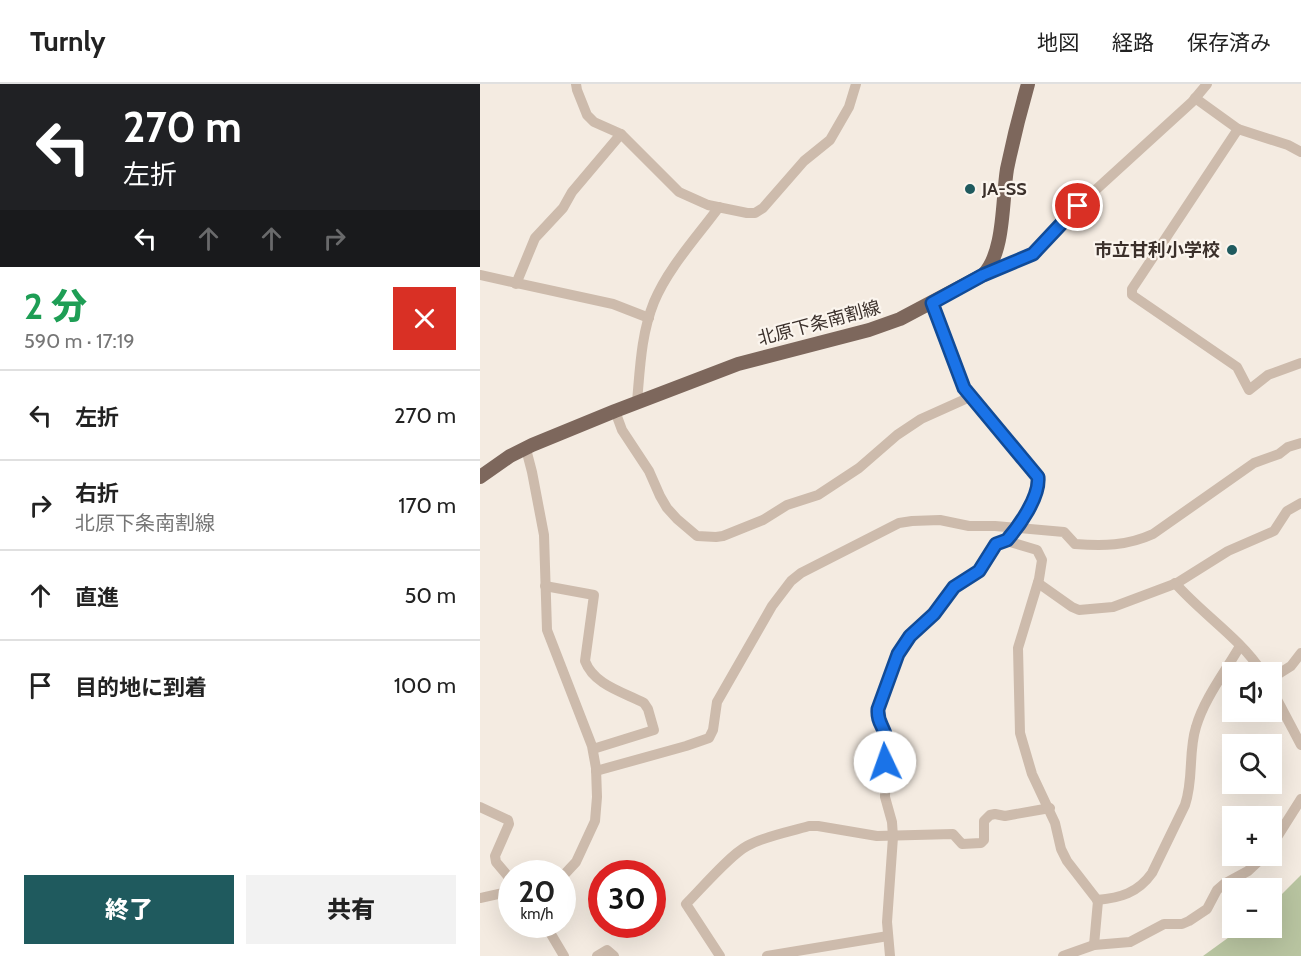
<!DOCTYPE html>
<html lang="ja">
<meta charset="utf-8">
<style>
:root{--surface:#fff;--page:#f2f2f2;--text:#222;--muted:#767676;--line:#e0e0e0;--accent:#1f5a5e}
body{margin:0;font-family:Cabin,"Noto Sans JP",sans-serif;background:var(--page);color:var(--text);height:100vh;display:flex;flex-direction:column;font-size:22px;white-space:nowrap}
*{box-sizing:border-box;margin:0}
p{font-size:20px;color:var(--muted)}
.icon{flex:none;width:33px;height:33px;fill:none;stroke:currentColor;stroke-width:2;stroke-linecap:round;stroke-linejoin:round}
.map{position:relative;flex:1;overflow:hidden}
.sheet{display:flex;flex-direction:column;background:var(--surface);width:480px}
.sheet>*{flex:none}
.banner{background:#202124;color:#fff;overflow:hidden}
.controls{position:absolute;left:742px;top:578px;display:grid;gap:12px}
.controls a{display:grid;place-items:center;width:60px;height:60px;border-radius:0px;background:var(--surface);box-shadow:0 6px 24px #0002;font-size:30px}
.speed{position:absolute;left:18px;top:776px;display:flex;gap:12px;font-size:30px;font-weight:700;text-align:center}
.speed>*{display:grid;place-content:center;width:78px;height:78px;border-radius:50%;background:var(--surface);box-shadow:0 6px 24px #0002;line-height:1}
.speed small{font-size:15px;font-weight:400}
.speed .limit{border:9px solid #d22;background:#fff;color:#111}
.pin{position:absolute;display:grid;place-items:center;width:51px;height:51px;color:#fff;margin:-26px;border:3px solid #fff;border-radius:50%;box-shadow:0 2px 6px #0007}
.me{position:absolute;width:66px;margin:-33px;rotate:357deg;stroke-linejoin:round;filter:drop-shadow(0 0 4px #0008)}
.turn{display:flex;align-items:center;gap:21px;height:126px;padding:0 24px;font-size:27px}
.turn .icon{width:78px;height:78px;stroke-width:2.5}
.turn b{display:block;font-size:42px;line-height:51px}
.lanes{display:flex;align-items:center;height:57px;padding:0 24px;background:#0003;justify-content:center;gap:30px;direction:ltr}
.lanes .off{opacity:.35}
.round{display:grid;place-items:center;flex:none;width:63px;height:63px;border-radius:0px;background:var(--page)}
.overview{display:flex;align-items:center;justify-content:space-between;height:102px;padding:0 24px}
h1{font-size:36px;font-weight:800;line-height:45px;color:#1e9e55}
.primary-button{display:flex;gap:12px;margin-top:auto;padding:12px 24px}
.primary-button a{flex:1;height:69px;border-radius:0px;background:var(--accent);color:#fff;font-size:24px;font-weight:800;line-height:69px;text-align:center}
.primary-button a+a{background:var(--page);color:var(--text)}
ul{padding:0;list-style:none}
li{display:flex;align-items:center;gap:18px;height:90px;padding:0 24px;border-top:2px solid var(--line)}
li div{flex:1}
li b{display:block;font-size:22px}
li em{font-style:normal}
header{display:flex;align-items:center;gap:36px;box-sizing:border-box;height:84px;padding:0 30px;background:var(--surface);border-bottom:2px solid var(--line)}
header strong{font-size:28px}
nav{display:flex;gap:33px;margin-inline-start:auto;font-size:21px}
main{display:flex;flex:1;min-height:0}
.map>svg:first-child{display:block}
.green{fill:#b8c4a0}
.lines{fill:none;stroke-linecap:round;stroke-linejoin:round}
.minor{stroke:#cdbbac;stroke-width:10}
.major{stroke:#7d675c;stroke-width:14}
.route-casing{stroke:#114b97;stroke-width:15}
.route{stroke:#1a73e8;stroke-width:10}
.poi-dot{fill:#1f5a5e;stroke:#fbf5ee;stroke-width:2}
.labels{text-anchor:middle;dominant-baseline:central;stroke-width:4.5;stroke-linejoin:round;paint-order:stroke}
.poi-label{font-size:18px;font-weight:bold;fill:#3b302b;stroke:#fbf5ee;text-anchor:start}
.street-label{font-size:18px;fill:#3b302b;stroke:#fbf5ee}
</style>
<header>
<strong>Turnly</strong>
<nav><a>地図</a><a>経路</a><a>保存済み</a></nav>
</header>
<main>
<section class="sheet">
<div class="banner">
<div class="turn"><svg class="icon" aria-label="left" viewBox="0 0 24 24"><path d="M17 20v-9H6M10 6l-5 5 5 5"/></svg><div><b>270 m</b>左折</div></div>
<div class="lanes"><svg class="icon" aria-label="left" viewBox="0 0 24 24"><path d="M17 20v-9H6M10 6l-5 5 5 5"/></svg><svg class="icon off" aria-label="ahead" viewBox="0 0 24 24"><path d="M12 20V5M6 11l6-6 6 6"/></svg><svg class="icon off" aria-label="ahead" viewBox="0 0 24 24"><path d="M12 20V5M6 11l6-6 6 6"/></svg><svg class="icon off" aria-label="right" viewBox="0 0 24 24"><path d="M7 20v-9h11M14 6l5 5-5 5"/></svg></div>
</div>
<div class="overview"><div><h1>2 分</h1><p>590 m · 17:19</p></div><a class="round" style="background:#d93025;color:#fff"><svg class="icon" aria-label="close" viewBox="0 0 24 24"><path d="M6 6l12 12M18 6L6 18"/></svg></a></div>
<ul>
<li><svg class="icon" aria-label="left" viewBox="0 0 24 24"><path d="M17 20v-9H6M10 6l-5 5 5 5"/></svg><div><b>左折</b></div><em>270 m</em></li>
<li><svg class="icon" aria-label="right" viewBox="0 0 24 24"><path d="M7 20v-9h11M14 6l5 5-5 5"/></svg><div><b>右折</b><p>北原下条南割線</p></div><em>170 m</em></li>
<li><svg class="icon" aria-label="ahead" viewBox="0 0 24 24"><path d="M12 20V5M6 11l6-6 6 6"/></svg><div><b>直進</b></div><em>50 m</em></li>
<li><svg class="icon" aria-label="arrive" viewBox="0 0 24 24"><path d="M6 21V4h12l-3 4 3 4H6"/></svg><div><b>目的地に到着</b></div><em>100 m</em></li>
</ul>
<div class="primary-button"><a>終了</a><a>共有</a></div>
</section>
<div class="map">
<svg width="821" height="872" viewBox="0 0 821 872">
<rect width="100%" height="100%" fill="#f4ebe1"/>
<path class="green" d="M 821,791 L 821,872 L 723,872 L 763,843 L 792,843 L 792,820 Z"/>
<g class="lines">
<g class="minor">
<path d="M 96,0 L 97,6 L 107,31 L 114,38 L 141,50 L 199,108 L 228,121 L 267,129 L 275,129 L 283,124 L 324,77 L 350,56 L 369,23 L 376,0"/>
<path d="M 715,14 L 758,45 L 808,61 L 821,68"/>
<path d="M 758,45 L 652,205 L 652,211 L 757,283 L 769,306 L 788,291 L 821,279"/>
<path d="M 0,191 L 133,220 L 169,234"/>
<path d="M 504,191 L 553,170 L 598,122 L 712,18 L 727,0"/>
<path d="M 36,200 L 55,154 L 83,124 L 92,108 L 141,50"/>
<path d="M 452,219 L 484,304 L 558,393 C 560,410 545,434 535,447"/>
<path d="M 157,318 C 160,285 161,250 174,218 C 188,184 217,153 239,123"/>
<path d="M 135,327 L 142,346 L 169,387 L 180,412 L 187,424 L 197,435 L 217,452 L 236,453 L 243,452 L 283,436 L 307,421 L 338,411 L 379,384 L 417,351 L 441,335 L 490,313"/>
<path d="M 46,365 L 52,388 L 64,451 L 67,546 L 112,662 L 116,684 L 117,713 L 115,737 L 96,778 L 82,793"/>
<path d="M 558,499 L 592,523 L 599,526 L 633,523 L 697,499 L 748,467 L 794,447 L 807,427 L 821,419"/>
<path d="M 695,499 C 722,530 760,554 782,588"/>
<path d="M 65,502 L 114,511 L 105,577 C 114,601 143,608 164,619 L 168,625 L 174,646 L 113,665"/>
<path d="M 792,594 L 811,582 L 821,569"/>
<path d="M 792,606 L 821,661"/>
<path d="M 116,687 L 206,662 L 229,654 L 233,646 L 237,618 L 292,522 L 311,497 L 321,489 L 419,439 L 432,437 L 460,436 L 489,442 L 515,442 L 584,448 L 595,460 C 623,462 647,462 673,450 L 774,379 L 799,370 L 808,363 L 821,359"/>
<path d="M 0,723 L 28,736 L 29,740 L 15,772 L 16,778 L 32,797"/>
<path d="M 792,761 L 821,715"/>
<path d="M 0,814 L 32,807"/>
<path d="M 617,816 C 640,814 658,809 672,789 L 705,721 C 714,695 708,668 716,643 C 724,615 745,588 760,562"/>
<path d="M 65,840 L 84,872"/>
<path d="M 117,872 L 127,866 L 134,872"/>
<path d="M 240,872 L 206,820 C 221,805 250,771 267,762 C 285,752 309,748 329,742 L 338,742 L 397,752 L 473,750 L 482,760 L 501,759 L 504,756 L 504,737 L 510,731 L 515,730 L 525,732 L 570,724"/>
<path d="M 287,872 L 408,852"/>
<path d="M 410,872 L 407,838 L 413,753 L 412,738 L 405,713 L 406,658 L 397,635 L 398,625 L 418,570 L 430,552 L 454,530 L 474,503 L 499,487 L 513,463 L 523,456 L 557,466 L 562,476 L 559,495 L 538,564 L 540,649 L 552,690 L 575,739 L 581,765 L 587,777 L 618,817 L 614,861"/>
<path d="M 583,872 L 614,861 L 650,858 L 684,840 L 702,840 L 709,837 L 727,825 L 737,806 L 744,800 L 768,787 L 785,771"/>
</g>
<path class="major" d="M 0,393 L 30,372 L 52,361 L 135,327 L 258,280 L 389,246 L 420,235 L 503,191 C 525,169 522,115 527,85 C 533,56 540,28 548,0"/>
</g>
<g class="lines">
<g class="route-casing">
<path id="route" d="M 405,678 C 406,670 407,661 406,653 C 403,641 397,638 398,625 L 418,570 L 430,552 L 454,530 L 474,503 L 499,487 L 516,460 L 527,456 C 539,442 560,413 558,393 L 484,304 L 452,219 L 503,191 L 553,170 L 598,122"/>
</g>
<use href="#route" class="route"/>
</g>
<g class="poi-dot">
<circle cx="490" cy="105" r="6"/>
<circle cx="752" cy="166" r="6"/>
</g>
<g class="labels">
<g class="poi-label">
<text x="502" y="105">JA-SS</text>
<text x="740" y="166" text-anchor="end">市立甘利小学校</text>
</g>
<g class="street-label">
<text transform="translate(339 239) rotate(-15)">北原下条南割線</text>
</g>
</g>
</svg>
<div class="controls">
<a><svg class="icon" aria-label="sound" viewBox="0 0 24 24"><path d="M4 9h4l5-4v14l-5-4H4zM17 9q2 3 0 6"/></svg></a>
<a><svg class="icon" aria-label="search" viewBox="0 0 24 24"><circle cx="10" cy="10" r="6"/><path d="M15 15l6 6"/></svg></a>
<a>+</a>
<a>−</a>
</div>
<div class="speed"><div>20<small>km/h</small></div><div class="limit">30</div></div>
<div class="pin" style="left:598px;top:122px;background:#d93025"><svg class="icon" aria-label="arrive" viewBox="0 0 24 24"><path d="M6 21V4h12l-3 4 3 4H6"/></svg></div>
<svg class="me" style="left:405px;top:678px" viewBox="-20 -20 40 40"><circle r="19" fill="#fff"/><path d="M0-13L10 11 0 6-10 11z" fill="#1a73e8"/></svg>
</div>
</main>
